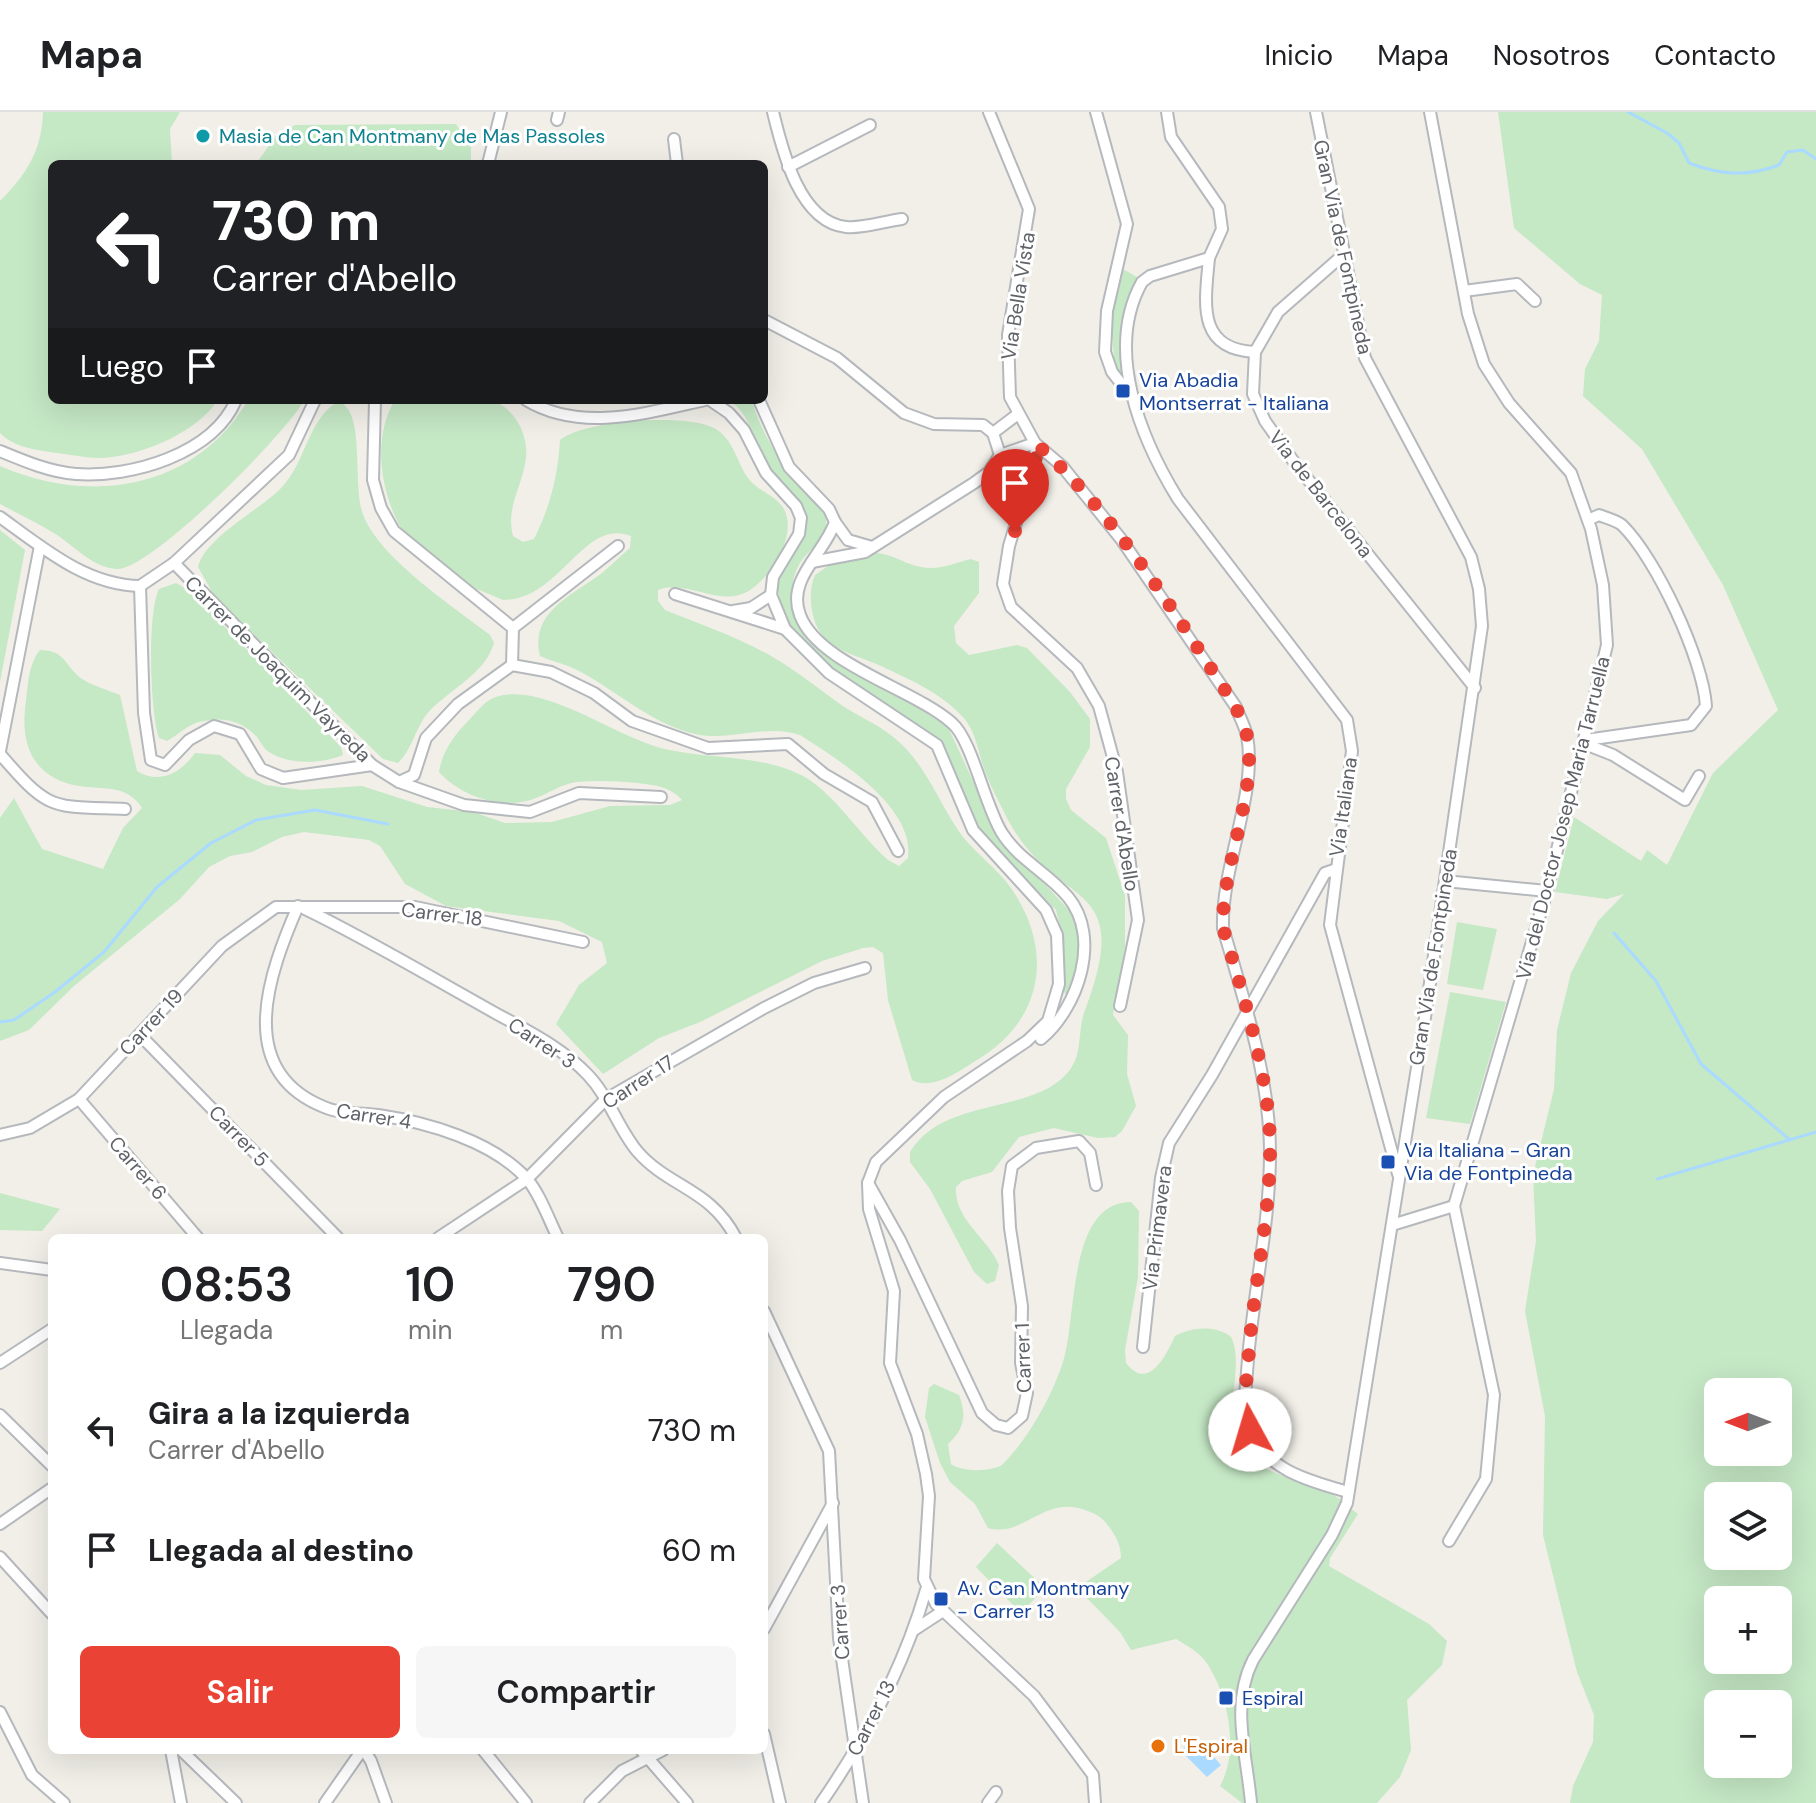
<!DOCTYPE html>
<html lang="es">
<meta charset="utf-8">
<style>
:root{--surface:#fff;--page:#f6f6f6;--text:#202124;--muted:#757577;--line:#e0e0e0;--accent:#ea4335}
body{margin:0;font-family:"DM Sans",sans-serif;background:var(--page);color:var(--text);height:100vh;display:flex;flex-direction:column;font-size:30px;white-space:nowrap}
*{box-sizing:border-box;margin:0}
p{font-size:26px;color:var(--muted)}
.icon{flex:none;width:44px;height:44px;fill:none;stroke:currentColor;stroke-width:2;stroke-linecap:round;stroke-linejoin:round}
.map{position:relative;flex:1;overflow:hidden}
.details{position:absolute;left:48px;top:1122px;width:720px;height:520px;display:flex;flex-direction:column;background:var(--surface);border-radius:12px;box-shadow:0 8px 32px #0002}
.details>*{flex:none}
.hud{position:absolute;left:48px;top:48px;width:720px;height:244px;border-radius:12px;box-shadow:0 8px 32px #0002;background:#202124;color:#fff;overflow:hidden}
.needle{width:52px;rotate:270deg}
.tools{position:absolute;left:1704px;top:1266px;display:grid;gap:16px}
.tools a{display:grid;place-items:center;width:88px;height:88px;border-radius:12px;background:var(--surface);box-shadow:0 8px 32px #0002;font-size:40px}
.pin{position:absolute;display:grid;place-items:center;width:68px;height:68px;color:#fff;margin:-82px -34px;border-radius:50% 50% 50% 0;rotate:-45deg;box-shadow:0 0 8px #0007}
.pin .icon{rotate:45deg}
.me{position:absolute;width:88px;margin:-44px;rotate:354deg;stroke-linejoin:round;filter:drop-shadow(0 0 6px #0008)}
.turn{display:flex;align-items:center;gap:28px;height:168px;padding:0 32px;font-size:36px}
.turn .icon{width:104px;height:104px;stroke-width:2.5}
.turn b{display:block;font-size:56px;line-height:68px}
.then{display:flex;align-items:center;height:76px;padding:0 32px;background:#0003;gap:16px;font-size:30px}
.eta{display:flex;justify-content:space-evenly;align-items:center;height:136px;text-align:center}
.eta b{font-size:48px;font-weight:600;line-height:56px}
.primary-button{display:flex;gap:16px;margin-top:auto;padding:16px 32px}
.primary-button a{flex:1;height:92px;border-radius:12px;background:var(--accent);color:#fff;font-size:32px;font-weight:600;line-height:92px;text-align:center}
.primary-button a+a{background:var(--page);color:var(--text)}
ul{padding:0;list-style:none}
li{display:flex;align-items:center;gap:24px;height:120px;padding:0 32px}
li div{flex:1}
li b{display:block;font-size:30px}
li em{font-style:normal}
header{display:flex;align-items:center;gap:48px;box-sizing:border-box;height:112px;padding:0 40px;background:var(--surface);border-bottom:2px solid var(--line)}
header strong{font-size:38px}
nav{display:flex;gap:44px;margin-inline-start:auto;font-size:28px}
.map>svg:first-child{display:block}
.green{fill:#c5e8c5;fill-rule:evenodd}
.water{fill:#aadaff}
.lines{fill:none;stroke-linecap:round;stroke-linejoin:round}
.stream{stroke:#aadaff;stroke-width:3}
.minor-casing{stroke:#b5b8bc;stroke-width:14}
.minor{stroke:#fff;stroke-width:10}
.route{stroke:#ea4335;stroke-width:14;stroke-dasharray:0 25.2}
.culture-dot{fill:#0f9aa8;stroke:#fff;stroke-width:3}
.transit-dot{fill:#1a4fb4;stroke:#fff;stroke-width:3}
.food-dot{fill:#e8710a;stroke:#fff;stroke-width:3}
.labels{text-anchor:middle;dominant-baseline:central;stroke-width:6;stroke-linejoin:round;paint-order:stroke}
.culture-label{font-size:20px;fill:#0d838f;stroke:#fff;text-anchor:start}
.street-label{font-size:20px;fill:#5f6368;stroke:#fff}
.transit-label{font-size:20px;fill:#164399;stroke:#fff;text-anchor:start}
.food-label{font-size:20px;fill:#c56008;stroke:#fff;text-anchor:start}
</style>
<header>
<strong>Mapa</strong>
<nav><a>Inicio</a><a>Mapa</a><a>Nosotros</a><a>Contacto</a></nav>
</header>
<div class="map">
<svg width="1816" height="1691" viewBox="0 0 1816 1691">
<rect width="100%" height="100%" fill="#f1efe8"/>
<g class="green">
<path d="M 43,0 L 180,0 L 170,17 L 172,52 L 52,52 L 52,288 L 218,288 C 196,320 149,340 112,345 C 93,348 75,343 57,341 C 37,338 15,336 0,321 L 0,89 C 26,63 42,39 43,0 Z"/>
<path d="M 1498,0 L 1816,0 L 1816,1691 L 1570,1691 L 1573,1674 L 1593,1630 L 1594,1603 L 1577,1560 L 1543,1423 L 1545,1304 L 1525,1199 L 1536,1129 L 1533,1063 L 1554,977 L 1557,918 L 1571,861 L 1598,809 L 1624,782 L 1607,787 L 1555,780 L 1574,705 L 1641,749 L 1647,738 L 1667,753 L 1713,661 L 1778,598 L 1723,473 L 1642,337 L 1583,284 L 1585,257 L 1599,229 L 1602,183 L 1580,172 L 1514,116 ZM 1718,1280 L 1778,1280 L 1778,1340 L 1718,1340 ZM 1718,1384 L 1778,1384 L 1778,1444 L 1718,1444 ZM 1718,1488 L 1778,1488 L 1778,1548 L 1718,1548 ZM 1718,1592 L 1778,1592 L 1778,1652 L 1718,1652 Z"/>
<path d="M 456,12 L 471,36 L 471,52 L 256,52 L 275,25 L 295,13 Z"/>
<path d="M 1121,156 L 1137,165 L 1122,221 L 1122,260 L 1115,258 L 1111,209 Z"/>
<path d="M 248,288 L 304,288 C 289,319 148,461 116,457 C 90,454 75,434 54,421 C 36,410 18,402 0,392 L 0,354 C 91,394 196,377 248,288 Z"/>
<path d="M 395,288 C 422,288 464,282 489,288 C 516,294 531,327 525,352 C 520,378 506,397 513,424 L 523,430 L 534,427 C 550,395 558,364 560,328 C 584,308 686,301 714,316 C 734,327 736,349 748,366 C 757,379 776,383 784,397 C 798,424 770,467 747,480 C 717,495 687,467 658,478 L 658,489 L 665,498 C 702,513 741,526 776,547 C 798,560 819,577 840,592 C 857,604 876,611 892,624 C 924,649 936,685 958,718 C 972,739 996,755 1011,776 C 1054,838 1044,908 977,948 C 959,959 933,979 912,968 L 888,888 L 883,841 L 873,835 L 863,836 L 822,849 L 700,910 L 659,926 L 603,962 L 556,912 L 579,873 L 607,851 L 602,830 L 559,809 L 446,794 L 405,772 L 380,734 L 369,728 L 304,720 L 282,725 L 252,740 L 230,744 L 209,755 L 180,787 L 74,874 L 29,918 L 0,929 L 0,706 L 14,686 L 42,737 L 103,757 L 123,716 L 142,696 C 127,672 104,678 80,674 C 37,668 21,637 25,598 C 28,577 27,554 40,538 C 66,538 65,555 82,567 C 93,574 108,578 120,583 L 137,659 C 159,673 181,661 195,641 L 220,643 L 246,664 L 266,673 L 301,678 L 362,674 L 427,695 L 473,700 L 505,711 L 552,710 L 610,694 L 670,693 L 682,688 C 671,675 655,673 638,671 C 617,669 597,668 576,670 C 562,672 549,681 536,686 C 503,699 462,685 439,660 C 442,640 454,623 469,608 C 477,600 485,588 496,585 C 545,569 618,628 669,638 C 712,647 760,643 801,663 C 833,679 860,724 888,748 L 899,754 L 908,746 C 915,695 839,648 800,623 C 768,611 729,630 695,622 C 652,612 618,580 581,560 C 567,552 553,550 540,544 C 529,500 573,483 602,461 C 612,453 620,444 630,436 L 631,424 C 583,405 561,488 503,488 C 480,478 450,467 430,452 C 387,417 365,336 395,288 Z"/>
<path d="M 727,288 L 752,288 C 758,313 774,339 788,360 C 799,376 824,386 826,407 C 828,426 812,435 802,448 C 785,472 793,502 808,523 L 948,615 L 996,719 L 1078,808 C 1079,830 1079,864 1066,883 L 1062,876 L 1064,830 L 1056,798 L 979,717 L 946,637 L 938,626 C 881,586 780,548 777,468 C 787,450 808,428 806,406 C 805,385 776,370 766,351 C 755,332 749,297 727,288 Z"/>
<path d="M 334,292 L 343,292 C 365,307 352,377 364,405 C 382,448 454,495 490,523 L 494,531 C 485,563 446,579 426,603 C 415,618 411,639 398,651 L 383,647 L 215,485 L 198,455 C 205,425 262,397 282,375 C 305,351 307,312 334,292 Z"/>
<path d="M 0,418 L 25,438 L 0,570 Z"/>
<path d="M 873,441 C 893,441 903,452 921,455 C 939,459 954,451 971,447 L 979,450 L 979,481 L 954,514 L 956,531 L 969,543 L 1017,533 L 1027,536 L 1070,580 L 1090,607 L 1090,635 L 1066,677 L 1066,687 L 1071,698 L 1106,726 L 1125,784 L 1125,835 L 1113,903 L 1128,923 L 1127,962 L 1136,994 L 1122,1019 L 1115,1025 L 1098,1026 L 1054,1016 L 1019,1025 L 992,1060 L 962,1069 L 956,1075 C 954,1108 987,1125 999,1153 L 995,1169 L 987,1172 L 974,1160 L 930,1077 L 910,1050 L 910,1040 C 946,980 1048,1006 1075,949 C 1081,934 1079,916 1084,901 C 1137,762 1058,802 1007,706 C 1000,692 992,677 986,662 C 978,642 977,618 960,602 C 940,581 909,567 883,555 C 852,540 819,539 812,499 C 810,487 810,474 815,463 L 831,452 Z"/>
<path d="M 176,471 L 190,479 L 341,635 L 343,643 C 322,652 289,653 269,640 C 263,636 261,630 257,625 C 241,608 222,604 199,610 C 187,613 178,623 167,629 L 159,626 C 150,600 147,501 159,477 Z"/>
<path d="M 1457,810 L 1497,817 L 1483,878 L 1447,872 Z"/>
<path d="M 1450,880 L 1506,890 L 1470,1012 L 1426,1006 Z"/>
<path d="M 0,1081 L 60,1097 L 42,1119 L 0,1118 Z"/>
<path d="M 1131,1090 L 1139,1099 L 1138,1165 L 1125,1238 L 1126,1251 C 1149,1281 1167,1241 1175,1224 C 1193,1215 1215,1213 1231,1225 C 1242,1247 1231,1282 1231,1306 C 1231,1359 1291,1363 1328,1380 C 1338,1384 1348,1395 1358,1402 L 1330,1446 L 1329,1454 L 1429,1512 L 1447,1529 L 1442,1553 L 1407,1588 L 1411,1638 L 1400,1665 L 1377,1691 L 1242,1691 L 1220,1674 C 1240,1638 1228,1582 1206,1550 C 1199,1540 1186,1533 1176,1527 L 1131,1538 L 1120,1520 L 1083,1482 L 1086,1470 L 1121,1446 C 1121,1432 1115,1422 1106,1411 C 1101,1404 1093,1401 1085,1398 C 1044,1383 1023,1426 988,1416 L 975,1392 L 950,1370 L 940,1351 L 925,1305 L 929,1276 L 934,1272 L 959,1283 C 967,1304 964,1317 948,1332 L 951,1352 C 962,1360 990,1360 1002,1353 C 1028,1327 1050,1288 1062,1253 C 1078,1209 1066,1090 1131,1090 Z"/>
<path d="M 997,1431 L 1045,1476 L 1021,1501 L 976,1455 Z"/>
</g>
<path class="water" d="M 1196,1625 L 1221,1653 L 1207,1665 L 1181,1639 Z"/>
<g class="lines">
<g class="stream">
<path d="M 1628,0 L 1667,21 L 1679,31 L 1689,51 C 1720,63 1748,65 1779,53 L 1787,40 L 1803,38 L 1816,47"/>
<path d="M 1614,821 L 1656,869 L 1701,952 L 1790,1028"/>
<path d="M 0,910 L 14,908 L 55,880 L 104,840 L 157,775 L 211,731 L 256,708 L 315,698 L 388,712"/>
<path d="M 1657,1067 L 1816,1020"/>
</g>
<g class="minor-casing">
<g id="minor">
<path d="M 773,0 C 782,37 799,110 846,115 C 862,117 885,109 902,107"/>
<path d="M 989,0 L 1029,97 L 1008,223 L 1010,285 L 1035,331 L 1062,354 L 1121,427 L 1236,595 C 1239,604 1245,614 1247,624 C 1258,681 1221,754 1223,816 C 1244,888 1270,966 1270,1041 C 1270,1110 1254,1178 1248,1246 C 1247,1270 1241,1296 1250,1318 C 1267,1359 1310,1369 1348,1380"/>
<path d="M 1096,0 L 1127,112 L 1107,199 L 1105,240 L 1112,260 L 1130,283"/>
<path d="M 1167,0 L 1171,25 L 1219,95 L 1222,117 L 1209,146 L 1150,164 L 1142,170 C 1104,238 1141,327 1178,387 L 1347,608 L 1352,639 L 1330,813 L 1398,1062"/>
<path d="M 1430,0 L 1468,202 L 1484,252 L 1509,291 L 1571,361 L 1591,417 L 1603,473 L 1607,533 L 1547,779 L 1454,1094 L 1494,1283 L 1486,1367 L 1449,1429"/>
<path d="M 557,8 L 559,0"/>
<path d="M 674,27 L 677,52"/>
<path d="M 488,52 L 501,0"/>
<path d="M 788,55 L 870,13"/>
<path d="M 1343,143 L 1278,200 L 1255,240 L 1253,282 L 1265,309 L 1294,350 L 1475,576"/>
<path d="M 1209,146 C 1205,191 1196,237 1255,240"/>
<path d="M 1464,179 L 1517,172 L 1535,189"/>
<path d="M 764,208 L 837,246 L 904,301 L 934,312 L 983,313 L 993,321"/>
<path d="M 375,288 L 373,368 L 381,396 L 394,419 L 513,516"/>
<path d="M 526,288 C 581,321 647,301 705,288"/>
<path d="M 710,288 L 729,301 L 744,318 L 766,361 L 796,394 L 801,406 L 799,422 L 773,465 L 771,483 L 785,517 L 829,561 L 937,633 L 973,718 L 1046,798 L 1057,823 L 1059,872 L 1048,909 L 1027,929 L 944,985 L 876,1050 L 868,1071 L 869,1097 L 894,1179 L 890,1251 L 917,1322 L 926,1362 L 929,1384 L 924,1467 L 936,1492 L 1034,1584 L 1093,1663 L 1095,1691"/>
<path d="M 759,288 L 789,355 L 829,397 L 835,410 C 825,441 786,467 800,503 C 818,552 914,577 952,611 C 972,628 985,694 1002,721 C 1019,748 1048,761 1068,785 C 1102,826 1078,896 1041,927"/>
<path d="M 1018,302 L 993,321 L 1000,343 L 1035,331 L 1036,345 L 1009,434 L 1003,472 L 1011,495 L 1077,556 L 1099,594 L 1117,660 L 1138,808 L 1120,894"/>
<path d="M 0,339 C 24,349 50,360 76,362 C 131,366 213,342 236,288"/>
<path d="M 0,405 C 43,436 86,473 140,474"/>
<path d="M 835,410 L 848,428 L 872,435"/>
<path d="M 812,450 L 865,440 L 974,371 L 989,360 L 1000,343"/>
<path d="M 174,451 L 372,653 L 399,670 L 464,693 L 530,700 L 579,681 L 661,685"/>
<path d="M 140,474 L 144,601 L 151,648 L 165,653 L 189,628 L 214,614 L 240,622 L 261,657 L 283,666 L 372,653"/>
<path d="M 140,474 L 174,451 L 289,343 L 315,288"/>
<path d="M 675,482 L 785,517"/>
<path d="M 733,499 L 751,496 L 771,483"/>
<path d="M 512,553 L 513,516 L 618,434"/>
<path d="M 1586,628 L 1691,613 L 1706,594 C 1703,547 1656,446 1622,413 C 1616,408 1606,406 1599,403 L 1588,408"/>
<path d="M 1585,632 L 1613,643 L 1685,688 L 1699,664"/>
<path d="M 0,639 L 40,434"/>
<path d="M 0,642 C 50,700 50,694 125,697"/>
<path d="M 399,670 L 414,663 L 426,626 L 458,592 L 512,553 L 551,560 L 594,581 L 632,609 L 708,636 L 788,632 L 824,662 L 872,690 L 898,739"/>
<path d="M 1445,769 L 1547,779"/>
<path d="M 298,794 C 270,859 232,958 324,995 C 339,1002 361,1001 378,1003 C 426,1010 493,1029 527,1067 C 540,1082 549,1108 558,1126"/>
<path d="M 305,797 C 365,826 422,860 481,893 C 517,914 559,932 588,963 C 609,985 618,1016 637,1039 C 669,1076 710,1076 736,1126"/>
<path d="M 140,923 L 338,1126"/>
<path d="M 79,987 L 198,1126"/>
<path d="M 0,1023 L 30,1016 L 79,987 L 222,834 L 276,795 L 415,795 L 583,830"/>
<path d="M 868,1071 L 900,1128 L 982,1301 L 996,1313 L 1008,1316 L 1022,1304 L 1027,1281 L 1021,1251 L 1022,1194 L 1010,1116 L 1008,1079 L 1012,1054 L 1036,1036 L 1079,1029 L 1090,1041 L 1096,1073"/>
<path d="M 1392,1113 L 1454,1094"/>
<path d="M 438,1126 L 527,1067 L 606,987 L 764,896 L 814,871 L 865,856"/>
<path d="M 0,1151 L 52,1158"/>
<path d="M 764,1199 L 829,1339 L 839,1526 L 863,1691"/>
<path d="M 1143,1235 L 1161,1066 L 1169,1031 L 1212,963 L 1325,761 L 1334,758"/>
<path d="M 0,1251 L 52,1217"/>
<path d="M 0,1303 L 52,1354"/>
<path d="M 0,1412 L 52,1376"/>
<path d="M 0,1445 L 52,1502"/>
<path d="M 764,1517 L 833,1391"/>
<path d="M 914,1518 L 943,1499"/>
<path d="M 0,1600 L 32,1663 L 64,1691"/>
<path d="M 764,1622 L 780,1691"/>
<path d="M 171,1638 L 181,1691"/>
<path d="M 181,1638 L 236,1691"/>
<path d="M 364,1638 L 371,1649 L 386,1691"/>
<path d="M 483,1638 L 526,1691"/>
<path d="M 641,1638 L 687,1691"/>
<path d="M 325,1691 L 362,1638"/>
<path d="M 590,1691 L 622,1659 L 663,1638"/>
<path d="M 821,1691 C 866,1626 904,1554 926,1478"/>
<path d="M 988,1691 L 996,1680"/>
<path d="M 1251,1691 C 1247,1643 1230,1593 1253,1548 L 1332,1423 L 1347,1391 L 1424,912 L 1482,514 L 1479,477 L 1471,445 L 1365,246 L 1316,0"/>
</g>
</g>
<use href="#minor" class="minor"/>
</g>
<g class="lines">
<path class="route" d="M 1015,419 L 1036,345 L 1035,331 C 1115,400 1178,507 1236,595 C 1239,604 1245,614 1247,624 C 1258,681 1221,754 1223,816 C 1244,886 1272,971 1270,1044 C 1269,1109 1254,1174 1249,1239 C 1247,1265 1242,1292 1250,1318"/>
</g>
<circle class="culture-dot" cx="203" cy="24" r="8"/>
<g class="transit-dot">
<rect x="1115" y="271" width="16" height="16" rx="4"/>
<rect x="1380" y="1042" width="16" height="16" rx="4"/>
<rect x="933" y="1479" width="16" height="16" rx="4"/>
<rect x="1218" y="1578" width="16" height="16" rx="4"/>
</g>
<circle class="food-dot" cx="1158" cy="1634" r="8"/>
<g class="labels">
<g class="culture-label">
<text x="219" y="24">Masia de Can Montmany de Mas Passoles</text>
</g>
<g class="street-label">
<text transform="translate(1343 135) rotate(78)">Gran Via de Fontpineda</text>
<text transform="translate(1018 184) rotate(-81)">Via Bella Vista</text>
<text transform="translate(1321 382) rotate(52)">Via de Barcelona</text>
<text transform="translate(278 557) rotate(45)">Carrer de Joaquim Vayreda</text>
<text transform="translate(1343 695) rotate(-82)">Via Italiana</text>
<text transform="translate(1563 706) rotate(-76)">Via del Doctor Josep Maria Tarruella</text>
<text transform="translate(1122 712) rotate(81)">Carrer d'Abello</text>
<text transform="translate(442 802) rotate(7)">Carrer 18</text>
<text transform="translate(1433 845) rotate(-81)">Gran Via de Fontpineda</text>
<text transform="translate(151 910) rotate(-47)">Carrer 19</text>
<text transform="translate(542 931) rotate(33)">Carrer 3</text>
<text transform="translate(638 970) rotate(-33)">Carrer 17</text>
<text transform="translate(374 1004) rotate(9)">Carrer 4</text>
<text transform="translate(239 1024) rotate(46)">Carrer 5</text>
<text transform="translate(138 1056) rotate(49)">Carrer 6</text>
<text transform="translate(1157 1116) rotate(-83)">Via Primavera</text>
<text transform="translate(1023 1246) rotate(-92)">Carrer 1</text>
<text transform="translate(840 1510) rotate(-94)">Carrer 3</text>
<text transform="translate(871 1606) rotate(-63)">Carrer 13</text>
</g>
<g class="transit-label">
<text x="1139" y="268">Via Abadia<tspan x="1139" dy="23">Montserrat - Italiana</tspan></text>
<text x="1404" y="1038">Via Italiana - Gran<tspan x="1404" dy="23">Via de Fontpineda</tspan></text>
<text x="957" y="1476">Av. Can Montmany<tspan x="957" dy="23">- Carrer 13</tspan></text>
<text x="1242" y="1586">Espiral</text>
</g>
<g class="food-label">
<text x="1174" y="1634">L'Espiral</text>
</g>
</g>
</svg>
<div class="tools">
<a><svg class="needle" viewBox="-14 -14 28 28"><path d="M0-13l5 13h-10z" fill="#e53935"/><path d="M0 13l5-13h-10z" fill="#757577"/></svg></a>
<a><svg class="icon" aria-label="layers" viewBox="0 0 24 24"><path d="M12 4l9 5-9 5-9-5zM3 14l9 5 9-5"/></svg></a>
<a>+</a>
<a>−</a>
</div>
<div class="pin" style="left:1015px;top:419px;background:#d93025"><svg class="icon" aria-label="arrive" viewBox="0 0 24 24"><path d="M6 21V4h12l-3 4 3 4H6"/></svg></div>
<svg class="me" style="left:1250px;top:1318px" viewBox="-20 -20 40 40"><circle r="19" fill="#fff"/><path d="M0-13L10 11 0 6-10 11z" fill="#ea4335"/></svg>
<div class="hud">
<div class="turn"><svg class="icon" aria-label="left" viewBox="0 0 24 24"><path d="M17 20v-9H6M10 6l-5 5 5 5"/></svg><div><b>730 m</b>Carrer d'Abello</div></div>
<div class="then">Luego<svg class="icon" aria-label="arrive" viewBox="0 0 24 24"><path d="M6 21V4h12l-3 4 3 4H6"/></svg></div>
</div>
<section class="details">
<div class="eta">
<div><b>08:53</b><p>Llegada</p></div>
<div><b>10</b><p>min</p></div>
<div><b>790</b><p>m</p></div>
</div>
<ul>
<li><svg class="icon" aria-label="left" viewBox="0 0 24 24"><path d="M17 20v-9H6M10 6l-5 5 5 5"/></svg><div><b>Gira a la izquierda</b><p>Carrer d'Abello</p></div><em>730 m</em></li>
<li><svg class="icon" aria-label="arrive" viewBox="0 0 24 24"><path d="M6 21V4h12l-3 4 3 4H6"/></svg><div><b>Llegada al destino</b></div><em>60 m</em></li>
</ul>
<div class="primary-button"><a>Salir</a><a>Compartir</a></div>
</section>
</div>
